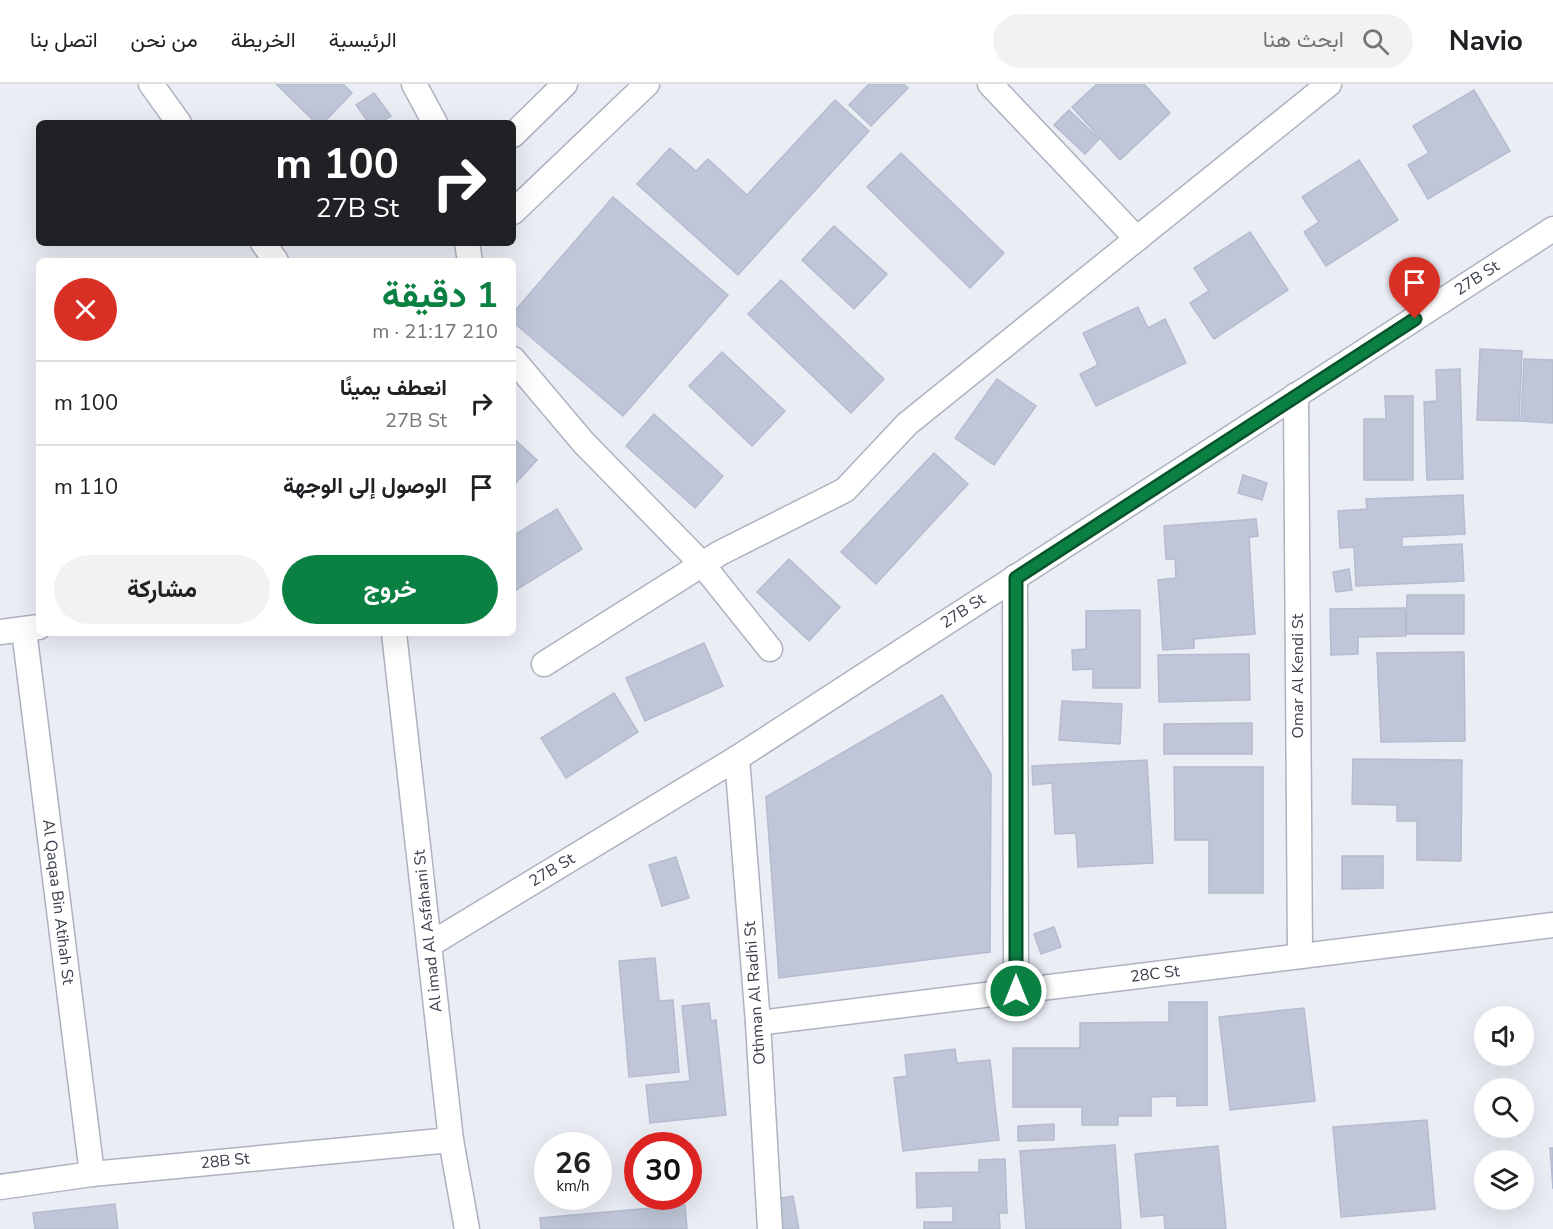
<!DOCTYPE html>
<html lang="ar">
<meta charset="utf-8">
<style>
:root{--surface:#fff;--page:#f2f2f2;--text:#202124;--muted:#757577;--line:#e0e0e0;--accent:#0b8043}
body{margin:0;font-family:"Nunito Sans",Vazirmatn,sans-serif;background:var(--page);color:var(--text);direction:rtl;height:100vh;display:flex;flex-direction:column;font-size:22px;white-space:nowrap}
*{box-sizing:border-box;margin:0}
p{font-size:20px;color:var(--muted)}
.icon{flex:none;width:33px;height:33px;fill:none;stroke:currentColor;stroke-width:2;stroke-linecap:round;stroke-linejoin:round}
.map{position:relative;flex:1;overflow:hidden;direction:ltr}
.panel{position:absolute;left:36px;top:174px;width:480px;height:378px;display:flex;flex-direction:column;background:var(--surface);border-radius:9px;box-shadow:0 6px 24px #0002;direction:rtl}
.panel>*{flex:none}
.guide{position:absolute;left:36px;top:36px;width:480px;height:126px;border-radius:9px;box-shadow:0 6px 24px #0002;direction:rtl;background:#202124;color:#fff;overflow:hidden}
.tools{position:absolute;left:1474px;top:922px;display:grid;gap:12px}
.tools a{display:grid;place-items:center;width:60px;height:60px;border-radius:50%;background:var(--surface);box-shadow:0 6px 24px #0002;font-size:30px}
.speed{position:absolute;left:534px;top:1048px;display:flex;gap:12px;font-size:30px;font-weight:700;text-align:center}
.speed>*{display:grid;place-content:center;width:78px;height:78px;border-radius:50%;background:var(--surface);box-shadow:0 6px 24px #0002;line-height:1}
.speed small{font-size:15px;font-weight:400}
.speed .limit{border:9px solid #d22;background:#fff;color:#111}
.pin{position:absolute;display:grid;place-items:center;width:51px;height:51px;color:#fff;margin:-62px -26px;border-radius:50% 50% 50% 0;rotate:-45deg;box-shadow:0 0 6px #0007}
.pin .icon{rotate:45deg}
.me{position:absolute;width:66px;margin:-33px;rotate:0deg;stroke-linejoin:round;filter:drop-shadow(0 0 4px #0008)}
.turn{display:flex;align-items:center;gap:21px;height:126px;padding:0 18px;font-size:27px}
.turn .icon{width:78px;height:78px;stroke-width:2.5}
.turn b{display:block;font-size:42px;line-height:51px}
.round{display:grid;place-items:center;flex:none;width:63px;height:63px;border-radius:32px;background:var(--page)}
.headline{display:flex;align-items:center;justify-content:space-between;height:102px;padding:0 18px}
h1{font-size:36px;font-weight:700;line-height:45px;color:var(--accent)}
.cta{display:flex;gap:12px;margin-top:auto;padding:12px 18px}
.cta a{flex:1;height:69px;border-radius:36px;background:var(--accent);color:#fff;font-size:24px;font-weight:700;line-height:69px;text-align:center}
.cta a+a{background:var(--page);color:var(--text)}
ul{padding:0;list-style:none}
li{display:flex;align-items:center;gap:18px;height:84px;padding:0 18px;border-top:2px solid var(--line)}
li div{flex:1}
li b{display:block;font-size:22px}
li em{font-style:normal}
header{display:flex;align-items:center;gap:36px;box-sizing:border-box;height:84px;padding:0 30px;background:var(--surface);border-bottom:2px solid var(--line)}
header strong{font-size:28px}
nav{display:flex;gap:33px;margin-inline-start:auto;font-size:21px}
.search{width:420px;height:54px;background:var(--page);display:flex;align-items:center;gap:15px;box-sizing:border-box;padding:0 21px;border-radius:33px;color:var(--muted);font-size:22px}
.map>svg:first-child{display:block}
.building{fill:#c0c6d7;stroke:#b3bcd1;stroke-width:1.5}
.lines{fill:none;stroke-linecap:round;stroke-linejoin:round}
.street-casing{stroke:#adb2c1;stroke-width:27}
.street{stroke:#fff;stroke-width:24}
.route-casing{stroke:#07532c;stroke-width:15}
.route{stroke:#0b8043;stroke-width:10}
.labels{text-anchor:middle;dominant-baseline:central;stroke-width:4.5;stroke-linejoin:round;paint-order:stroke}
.street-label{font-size:16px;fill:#383d49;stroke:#fff}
</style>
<header>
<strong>Navio</strong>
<div class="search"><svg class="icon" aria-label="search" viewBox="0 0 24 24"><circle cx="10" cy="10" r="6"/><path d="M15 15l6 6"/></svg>ابحث هنا</div>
<nav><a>الرئيسية</a><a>الخريطة</a><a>من نحن</a><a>اتصل بنا</a></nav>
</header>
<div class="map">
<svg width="1553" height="1145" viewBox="0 0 1553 1145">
<rect width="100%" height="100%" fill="#ebedf5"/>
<g class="building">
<path d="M 276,0 L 343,0 L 352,9 L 323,39 L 316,39 Z"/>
<path d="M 869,0 L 903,0 L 908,4 L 871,42 L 849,21 Z"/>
<path d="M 1097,0 L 1144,0 L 1170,29 L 1120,76 L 1072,23 Z"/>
<path d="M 1474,6 L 1510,67 L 1428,115 L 1408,81 L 1429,69 L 1413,42 Z"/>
<path d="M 374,9 L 391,32 L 380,39 L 369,39 L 356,21 Z"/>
<path d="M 835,16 L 869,47 L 738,191 L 637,100 L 670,64 L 696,87 L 708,75 L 747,111 Z"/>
<path d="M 1069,26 L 1099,55 L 1085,70 L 1054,41 Z"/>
<path d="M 901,69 L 1004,169 L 970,204 L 867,103 Z"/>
<path d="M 1359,76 L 1398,136 L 1326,182 L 1304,148 L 1319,138 L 1302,113 Z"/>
<path d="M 613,113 L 728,211 L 623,332 L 513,238 L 513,229 Z"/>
<path d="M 834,142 L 887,190 L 854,225 L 802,176 Z"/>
<path d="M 1250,148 L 1288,206 L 1214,255 L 1190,219 L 1209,207 L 1194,184 Z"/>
<path d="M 781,196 L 884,295 L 851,329 L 748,230 Z"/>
<path d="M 1138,223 L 1148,244 L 1165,235 L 1186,279 L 1096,322 L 1080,290 L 1098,281 L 1083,249 Z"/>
<path d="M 1480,265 L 1522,267 L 1519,337 L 1477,336 Z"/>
<path d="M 722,268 L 785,327 L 752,362 L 689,302 Z"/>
<path d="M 1524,275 L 1553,276 L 1553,339 L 1521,337 Z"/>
<path d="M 1460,285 L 1463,395 L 1427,396 L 1424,318 L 1437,317 L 1436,286 Z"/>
<path d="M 997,295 L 1036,322 L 994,381 L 955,354 Z"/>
<path d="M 1385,312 L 1413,312 L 1413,396 L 1364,396 L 1364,335 L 1386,335 Z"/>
<path d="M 654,330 L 723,392 L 695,424 L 626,362 Z"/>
<path d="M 513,354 L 537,376 L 513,402 Z"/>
<path d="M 934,369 L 968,400 L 876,500 L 841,468 Z"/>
<path d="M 1243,391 L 1267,399 L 1262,416 L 1238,409 Z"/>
<path d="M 1463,411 L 1465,450 L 1402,453 L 1402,463 L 1462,460 L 1464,497 L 1356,502 L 1354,463 L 1340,464 L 1338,427 L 1367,425 L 1366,415 Z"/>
<path d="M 557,425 L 582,465 L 513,508 L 513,452 Z"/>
<path d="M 1256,435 L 1258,452 L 1249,453 L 1255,550 L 1194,555 L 1194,564 L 1163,566 L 1158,496 L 1176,494 L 1175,475 L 1166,475 L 1164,442 Z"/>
<path d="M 789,475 L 840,523 L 809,557 L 757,508 Z"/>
<path d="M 1349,485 L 1352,506 L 1336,508 L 1333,488 Z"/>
<path d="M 1407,511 L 1464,511 L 1464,550 L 1406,550 Z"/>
<path d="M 1405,524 L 1406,552 L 1358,553 L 1358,570 L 1331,571 L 1330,525 Z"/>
<path d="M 1140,526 L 1140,604 L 1093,604 L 1093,585 L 1073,586 L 1072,566 L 1086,565 L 1086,527 Z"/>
<path d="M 704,559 L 723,602 L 645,637 L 626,594 Z"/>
<path d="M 1464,568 L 1465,657 L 1381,658 L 1377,569 Z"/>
<path d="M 1249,570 L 1250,616 L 1159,618 L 1158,571 Z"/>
<path d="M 614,609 L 638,648 L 566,694 L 541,654 Z"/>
<path d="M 942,611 L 991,690 L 990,868 L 779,894 L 766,713 Z"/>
<path d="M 1062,617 L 1122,620 L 1120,660 L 1059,656 Z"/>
<path d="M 1252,639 L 1252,670 L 1164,670 L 1164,640 Z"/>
<path d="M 1353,675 L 1462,676 L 1461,777 L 1417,776 L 1417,737 L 1397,737 L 1397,721 L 1352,720 Z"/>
<path d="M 1147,676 L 1153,779 L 1078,783 L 1076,749 L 1055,750 L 1052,699 L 1033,701 L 1032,682 Z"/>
<path d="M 1174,683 L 1263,683 L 1263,809 L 1209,809 L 1209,756 L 1175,756 Z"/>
<path d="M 1342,772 L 1383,772 L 1383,804 L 1342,805 Z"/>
<path d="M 676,773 L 689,814 L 662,822 L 649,781 Z"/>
<path d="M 1054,843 L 1061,863 L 1041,870 L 1034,850 Z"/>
<path d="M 655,874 L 659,917 L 673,916 L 679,988 L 629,993 L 619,877 Z"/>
<path d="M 1169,918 L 1207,918 L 1207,1021 L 1177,1022 L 1177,1012 L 1151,1013 L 1151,1032 L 1118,1032 L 1118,1041 L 1082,1041 L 1082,1023 L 1013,1023 L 1013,964 L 1080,964 L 1080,939 L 1169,938 Z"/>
<path d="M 709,919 L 711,937 L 716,936 L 726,1031 L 650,1039 L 646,1001 L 690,997 L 682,922 Z"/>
<path d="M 1304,924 L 1315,1017 L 1230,1026 L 1219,933 Z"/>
<path d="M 955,965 L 957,979 L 990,976 L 999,1056 L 903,1067 L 894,994 L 907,992 L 905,971 Z"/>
<path d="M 1427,1036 L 1435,1125 L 1341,1133 L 1333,1043 Z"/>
<path d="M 1054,1040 L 1054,1056 L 1018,1057 L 1018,1042 Z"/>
<path d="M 1115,1061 L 1121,1145 L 1026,1145 L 1020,1067 Z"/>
<path d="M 1218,1062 L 1226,1145 L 1165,1145 L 1164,1131 L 1141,1133 L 1135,1070 Z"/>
<path d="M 1550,1064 L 1553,1064 L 1553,1105 Z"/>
<path d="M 1005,1075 L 1007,1129 L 999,1129 L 1000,1145 L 924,1145 L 924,1138 L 953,1138 L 953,1122 L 917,1124 L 916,1089 L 979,1088 L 979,1076 Z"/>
<path d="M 793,1112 L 799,1145 L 780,1145 L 775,1115 Z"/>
<path d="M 115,1120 L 118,1145 L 35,1145 L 33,1129 Z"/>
<path d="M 685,1121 L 687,1145 L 541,1145 L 540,1134 Z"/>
</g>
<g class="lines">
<g class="street-casing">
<g id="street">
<path d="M 151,0 L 179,39"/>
<path d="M 414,0 L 435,39"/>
<path d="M 990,0 L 1137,155"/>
<path d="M 513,51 L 565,0"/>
<path d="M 513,128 L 647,0"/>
<path d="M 263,159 L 276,177"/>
<path d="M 467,159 L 470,177"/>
<path d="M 513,275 L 583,358 L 702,480 L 770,565"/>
<path d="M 1296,311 L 1300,872"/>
<path d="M 1015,493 L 1016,907"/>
<path d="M 24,546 L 92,1090"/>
<path d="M 0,548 L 39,543"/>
<path d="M 394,549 L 451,1056 L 467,1145"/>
<path d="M 544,580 L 720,469 L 845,406 L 907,340 L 1329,0"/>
<path d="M 737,674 L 758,939 L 770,1145"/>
<path d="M 429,861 L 737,674 L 1553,145"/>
<path d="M 758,939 L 1553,841"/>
<path d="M 0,1103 L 92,1090 L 451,1056"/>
</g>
</g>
<use href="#street" class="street"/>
</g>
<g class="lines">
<g class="route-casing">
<path id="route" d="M 1016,907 L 1016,494 L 1415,235"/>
</g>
<use href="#route" class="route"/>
</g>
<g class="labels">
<g class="street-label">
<text transform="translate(1477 194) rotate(-33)">27B St</text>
<text transform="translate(963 527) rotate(-33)">27B St</text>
<text transform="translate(1298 592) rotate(-90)">Omar Al Kendi St</text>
<text transform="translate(552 786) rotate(-31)">27B St</text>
<text transform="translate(58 818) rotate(83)">Al Qaqaa Bin Atihah St</text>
<text transform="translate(428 847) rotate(-96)">Al imad Al Asfahani St</text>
<text transform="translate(1155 890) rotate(-7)">28C St</text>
<text transform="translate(755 909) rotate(-94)">Othman Al Radhi St</text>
<text transform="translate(225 1077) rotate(-6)">28B St</text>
</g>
</g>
</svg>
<div class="tools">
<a><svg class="icon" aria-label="sound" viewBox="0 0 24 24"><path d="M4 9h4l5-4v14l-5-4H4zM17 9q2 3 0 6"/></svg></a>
<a><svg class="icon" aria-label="search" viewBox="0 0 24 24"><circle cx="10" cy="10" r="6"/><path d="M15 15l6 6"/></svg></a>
<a><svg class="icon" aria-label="layers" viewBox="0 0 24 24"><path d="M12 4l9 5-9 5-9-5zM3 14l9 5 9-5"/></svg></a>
</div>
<div class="speed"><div>26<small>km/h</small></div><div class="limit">30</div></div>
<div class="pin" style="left:1415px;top:235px;background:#d93025"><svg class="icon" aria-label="arrive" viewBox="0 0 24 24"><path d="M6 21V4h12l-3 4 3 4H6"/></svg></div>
<svg class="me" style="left:1016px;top:907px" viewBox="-20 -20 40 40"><circle r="17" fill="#0b8043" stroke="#fff" stroke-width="3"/><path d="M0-11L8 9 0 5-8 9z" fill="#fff"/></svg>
<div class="guide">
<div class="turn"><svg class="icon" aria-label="right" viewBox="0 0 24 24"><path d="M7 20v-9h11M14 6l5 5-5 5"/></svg><div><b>100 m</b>27B St</div></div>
</div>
<section class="panel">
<div class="headline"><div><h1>1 دقيقة</h1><p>210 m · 21:17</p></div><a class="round" style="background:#d93025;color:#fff"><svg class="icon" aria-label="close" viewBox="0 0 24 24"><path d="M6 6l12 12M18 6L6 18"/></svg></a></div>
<ul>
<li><svg class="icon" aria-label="right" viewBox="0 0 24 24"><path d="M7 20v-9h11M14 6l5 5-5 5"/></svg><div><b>انعطف يمينًا</b><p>27B St</p></div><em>100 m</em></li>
<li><svg class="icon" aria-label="arrive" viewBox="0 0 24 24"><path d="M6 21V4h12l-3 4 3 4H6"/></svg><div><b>الوصول إلى الوجهة</b></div><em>110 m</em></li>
</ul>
<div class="cta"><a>خروج</a><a>مشاركة</a></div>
</section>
</div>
